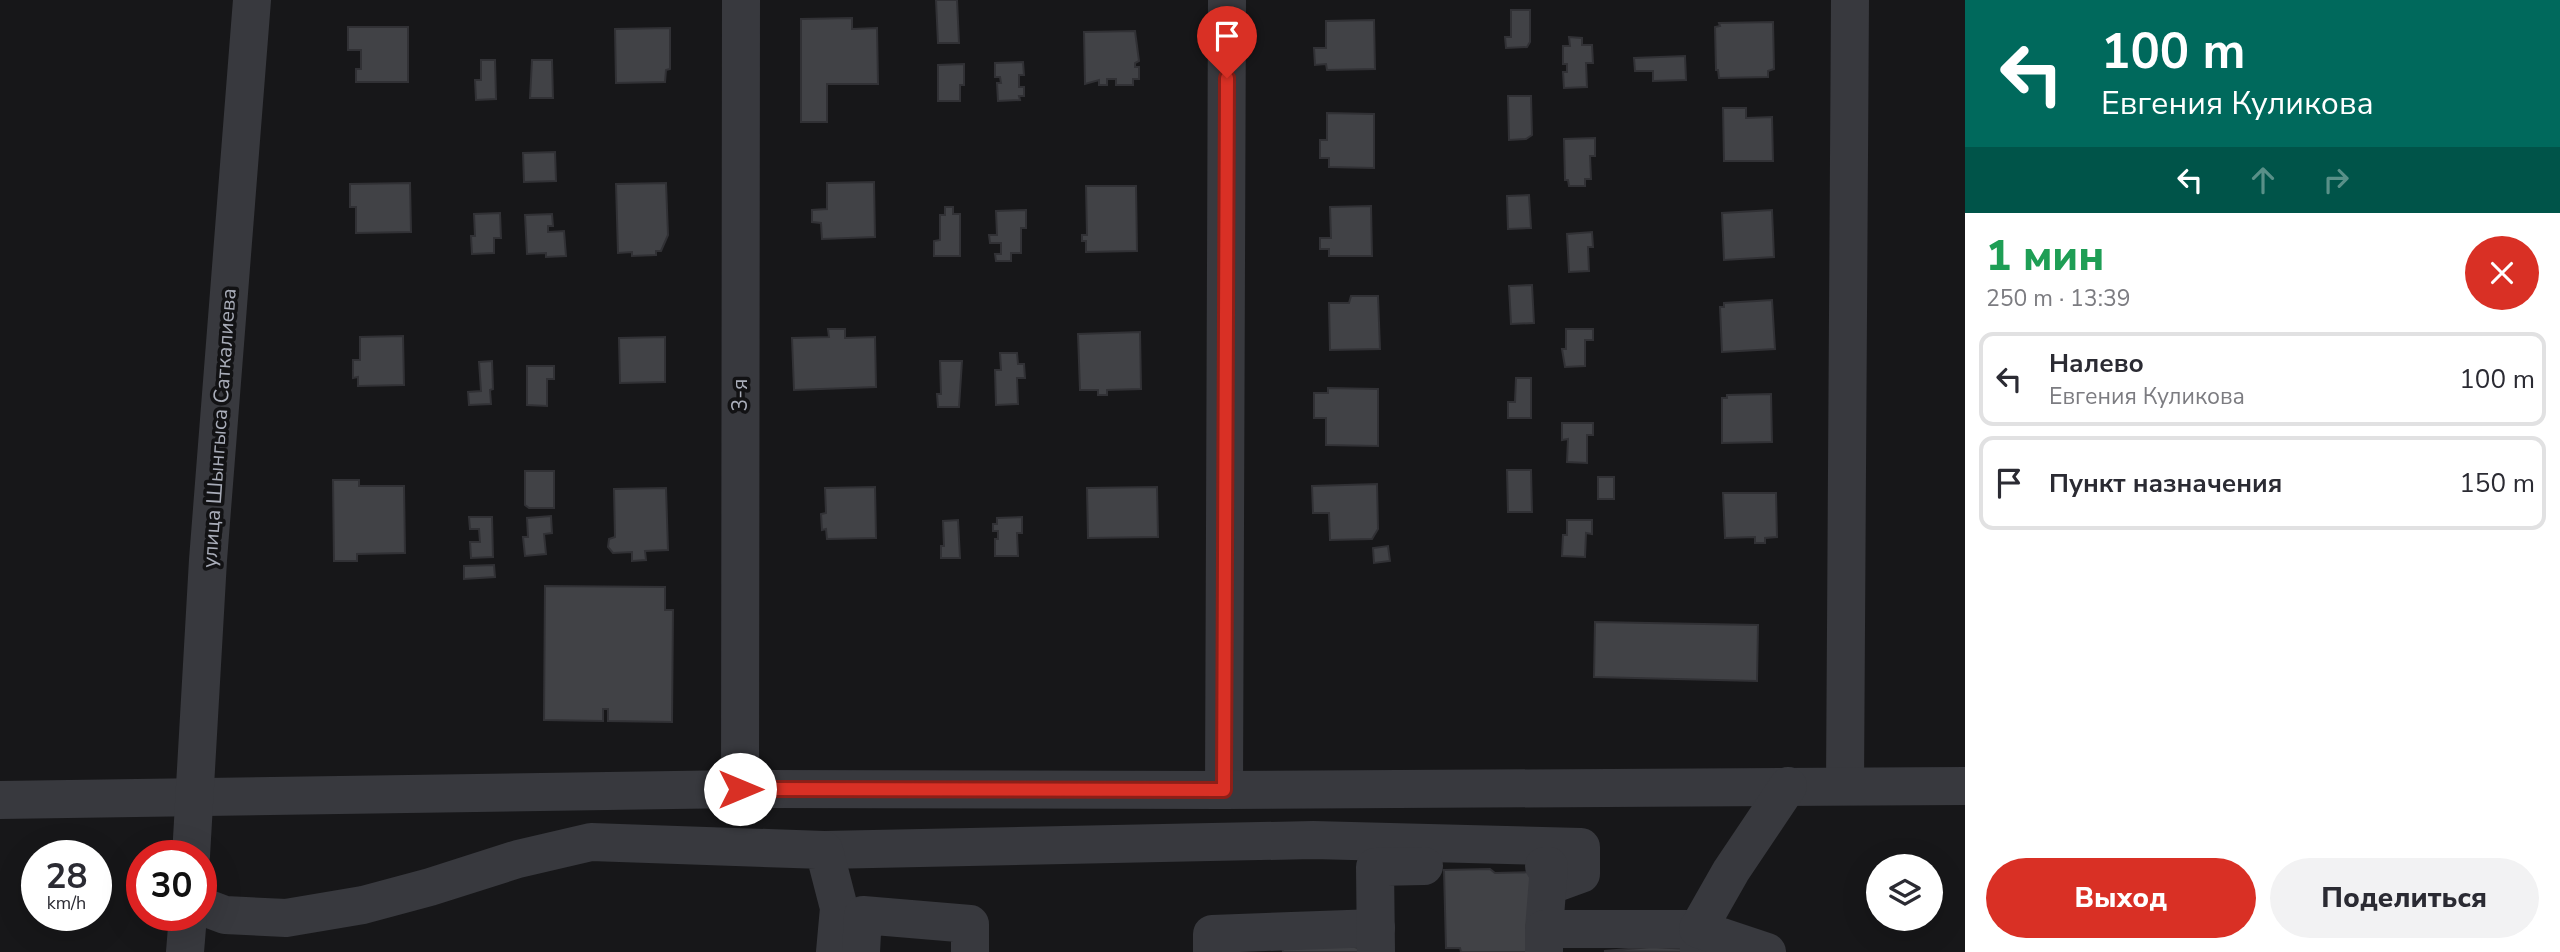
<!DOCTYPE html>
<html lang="ru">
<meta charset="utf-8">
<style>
:root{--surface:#fff;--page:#f2f2f3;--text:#2b2b33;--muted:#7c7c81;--line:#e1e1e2;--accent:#d93025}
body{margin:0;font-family:"Nunito Sans",sans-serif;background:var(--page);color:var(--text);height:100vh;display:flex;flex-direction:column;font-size:26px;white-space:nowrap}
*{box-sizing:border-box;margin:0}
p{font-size:23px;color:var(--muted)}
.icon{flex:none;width:38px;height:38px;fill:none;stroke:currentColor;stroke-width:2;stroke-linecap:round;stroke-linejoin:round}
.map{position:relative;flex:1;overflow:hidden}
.details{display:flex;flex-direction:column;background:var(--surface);width:595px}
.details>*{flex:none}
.banner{background:#00695c;color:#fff;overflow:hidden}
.tools{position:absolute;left:1866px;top:854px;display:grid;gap:14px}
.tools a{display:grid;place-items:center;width:77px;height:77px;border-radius:50%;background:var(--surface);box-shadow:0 7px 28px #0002;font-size:35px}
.speed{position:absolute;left:21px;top:840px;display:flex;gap:14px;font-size:35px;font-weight:700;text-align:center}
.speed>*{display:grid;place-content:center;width:91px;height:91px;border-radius:50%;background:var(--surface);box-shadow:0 7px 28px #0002;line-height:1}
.speed small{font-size:18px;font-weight:400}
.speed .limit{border:10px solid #d22;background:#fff;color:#111}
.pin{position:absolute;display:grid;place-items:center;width:60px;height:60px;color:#fff;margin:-72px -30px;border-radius:50% 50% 50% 0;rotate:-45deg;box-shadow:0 0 7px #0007}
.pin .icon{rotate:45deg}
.me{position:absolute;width:77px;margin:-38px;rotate:90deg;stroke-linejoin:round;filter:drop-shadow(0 0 5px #0008)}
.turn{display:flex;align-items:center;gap:24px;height:147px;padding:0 21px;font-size:32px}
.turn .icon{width:91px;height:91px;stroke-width:2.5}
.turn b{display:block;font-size:49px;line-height:60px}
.lanes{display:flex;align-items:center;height:66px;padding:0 21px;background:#0003;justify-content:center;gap:35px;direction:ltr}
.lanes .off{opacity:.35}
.round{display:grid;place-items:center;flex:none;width:74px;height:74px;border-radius:37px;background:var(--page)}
.summary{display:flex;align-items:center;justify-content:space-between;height:119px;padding:0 21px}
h1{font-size:42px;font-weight:800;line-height:52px;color:#1e9e55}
.button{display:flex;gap:14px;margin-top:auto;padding:14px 21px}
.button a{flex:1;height:80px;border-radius:42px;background:var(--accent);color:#fff;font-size:28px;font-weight:800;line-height:80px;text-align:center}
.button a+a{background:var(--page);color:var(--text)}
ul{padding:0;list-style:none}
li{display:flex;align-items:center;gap:21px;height:94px;margin:0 14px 10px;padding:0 7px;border:4px solid var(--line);border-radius:14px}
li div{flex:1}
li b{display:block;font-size:26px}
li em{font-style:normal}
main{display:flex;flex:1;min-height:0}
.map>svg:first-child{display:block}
.building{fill:#414246;stroke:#313135;stroke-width:2}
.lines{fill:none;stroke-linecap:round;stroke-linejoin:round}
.minor{stroke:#38393e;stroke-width:38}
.route-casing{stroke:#8d1f18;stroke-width:18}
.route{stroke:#d93025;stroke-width:12}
.labels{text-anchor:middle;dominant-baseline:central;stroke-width:7;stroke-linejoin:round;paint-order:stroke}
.street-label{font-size:21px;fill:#a9adb9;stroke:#121214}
</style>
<main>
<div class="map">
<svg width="1965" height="952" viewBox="0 0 1965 952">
<rect width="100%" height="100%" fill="#171719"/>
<g class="building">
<path d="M 936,0 L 957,0 L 959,43 L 938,43 Z"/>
<path d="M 1511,10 L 1530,10 L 1530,42 L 1527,47 L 1506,48 L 1505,37 L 1511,37 Z"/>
<path d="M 852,18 L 852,29 L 877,28 L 878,84 L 827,84 L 827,122 L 801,122 L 801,19 Z"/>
<path d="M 1374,20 L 1375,69 L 1327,70 L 1326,64 L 1315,65 L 1314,48 L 1326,48 L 1326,21 Z"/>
<path d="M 1773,22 L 1774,69 L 1768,71 L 1768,77 L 1719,78 L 1718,70 L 1716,70 L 1715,27 L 1720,26 L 1719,23 Z"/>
<path d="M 348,27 L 408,27 L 408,82 L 356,82 L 356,69 L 361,69 L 361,50 L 348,50 Z"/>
<path d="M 670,28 L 670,69 L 666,70 L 665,82 L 616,83 L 615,29 Z"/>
<path d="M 1135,31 L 1139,61 L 1135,63 L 1135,67 L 1139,67 L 1139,79 L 1133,79 L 1133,85 L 1116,85 L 1116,79 L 1107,79 L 1107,85 L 1099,85 L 1099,80 L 1085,84 L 1084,32 Z"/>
<path d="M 1569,37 L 1582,38 L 1582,45 L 1592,45 L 1593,63 L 1586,63 L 1587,87 L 1564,88 L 1563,72 L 1567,72 L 1567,64 L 1563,64 L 1563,46 L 1570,46 Z"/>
<path d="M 1685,56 L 1686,80 L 1653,81 L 1653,71 L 1635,71 L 1634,58 Z"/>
<path d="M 481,60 L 495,60 L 496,99 L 476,100 L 475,80 L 481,80 Z"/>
<path d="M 532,60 L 552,60 L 553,98 L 530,98 Z"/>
<path d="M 1023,62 L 1024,75 L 1019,75 L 1019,87 L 1024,87 L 1024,96 L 1019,96 L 1020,100 L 998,101 L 997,83 L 1001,83 L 1000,77 L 995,77 L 995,63 Z"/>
<path d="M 964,64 L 964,85 L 960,85 L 960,101 L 938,101 L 938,65 Z"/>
<path d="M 1508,96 L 1531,96 L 1532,135 L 1526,139 L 1509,140 Z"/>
<path d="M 1723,108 L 1746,108 L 1746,118 L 1772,117 L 1773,161 L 1724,161 Z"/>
<path d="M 1327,113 L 1374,114 L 1374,168 L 1329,167 L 1329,158 L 1320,158 L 1320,140 L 1327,140 Z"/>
<path d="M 1595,138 L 1595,156 L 1590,156 L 1591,179 L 1585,179 L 1585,186 L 1569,186 L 1568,180 L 1565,180 L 1564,139 Z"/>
<path d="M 555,152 L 556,181 L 524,182 L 523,153 Z"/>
<path d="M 874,182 L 875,237 L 822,239 L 821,223 L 812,222 L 812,210 L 827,209 L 827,183 Z"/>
<path d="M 410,183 L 411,232 L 356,233 L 356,207 L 350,207 L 350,184 Z"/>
<path d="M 666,183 L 668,235 L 661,251 L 656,251 L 656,255 L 632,256 L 632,252 L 618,253 L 616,184 Z"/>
<path d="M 1086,186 L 1136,186 L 1137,251 L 1086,252 L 1086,241 L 1082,241 L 1082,235 L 1087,235 Z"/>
<path d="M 1529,195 L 1531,228 L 1508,229 L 1507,196 Z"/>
<path d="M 1371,206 L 1372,256 L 1329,256 L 1329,249 L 1320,249 L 1320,238 L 1331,238 L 1330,207 Z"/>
<path d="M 945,207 L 953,207 L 953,214 L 960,214 L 960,256 L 934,256 L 934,241 L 940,240 L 940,215 L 945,215 Z"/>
<path d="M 1026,210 L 1026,228 L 1021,228 L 1021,253 L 1011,253 L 1011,261 L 996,261 L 995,254 L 1001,254 L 1001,243 L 990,243 L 989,235 L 997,235 L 996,211 Z"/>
<path d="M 1772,210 L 1774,257 L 1724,260 L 1722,213 Z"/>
<path d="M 500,213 L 501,238 L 494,238 L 494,253 L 472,254 L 471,236 L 475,236 L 474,214 Z"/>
<path d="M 552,214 L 553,226 L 548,226 L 548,232 L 564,231 L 566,256 L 546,257 L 546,253 L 527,254 L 525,215 Z"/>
<path d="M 1592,232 L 1593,247 L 1588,247 L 1589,271 L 1569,272 L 1567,234 Z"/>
<path d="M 1532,285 L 1534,323 L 1511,324 L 1509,286 Z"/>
<path d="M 1351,296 L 1378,296 L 1380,349 L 1330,350 L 1329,303 L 1349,303 Z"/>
<path d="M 1772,300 L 1775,349 L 1722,352 L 1720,307 L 1724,307 L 1724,303 Z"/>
<path d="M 828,329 L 845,329 L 845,338 L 875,337 L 876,387 L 794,390 L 792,338 L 829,337 Z"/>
<path d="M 1566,329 L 1593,329 L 1593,340 L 1585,340 L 1585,366 L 1565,367 L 1562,349 L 1566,349 Z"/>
<path d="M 1140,332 L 1141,389 L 1107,390 L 1107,395 L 1098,395 L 1098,390 L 1080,390 L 1078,334 Z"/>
<path d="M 403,336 L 404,385 L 358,386 L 358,377 L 353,378 L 353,360 L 360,360 L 360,337 Z"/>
<path d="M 665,337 L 665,382 L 620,383 L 619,338 Z"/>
<path d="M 1000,353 L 1017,353 L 1018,364 L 1024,364 L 1025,378 L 1017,378 L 1018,404 L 996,405 L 995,370 L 1001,370 Z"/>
<path d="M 492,361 L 493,389 L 490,390 L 491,404 L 469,405 L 468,392 L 481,391 L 479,362 Z"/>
<path d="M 940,361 L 962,361 L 959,407 L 938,407 L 937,394 L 941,394 Z"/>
<path d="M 527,366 L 554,366 L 554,379 L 547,379 L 547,406 L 527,405 Z"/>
<path d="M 1516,378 L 1531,378 L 1531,418 L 1508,418 L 1508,402 L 1515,402 Z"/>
<path d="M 1328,388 L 1378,389 L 1378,446 L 1326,445 L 1326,418 L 1314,418 L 1314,393 L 1328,393 Z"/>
<path d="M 1771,394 L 1772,442 L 1722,443 L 1722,398 L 1727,398 L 1727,395 Z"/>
<path d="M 1562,423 L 1593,423 L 1593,435 L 1587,435 L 1587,463 L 1567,462 L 1568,439 L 1562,440 Z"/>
<path d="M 1507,470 L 1531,470 L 1532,512 L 1508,512 Z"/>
<path d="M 525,471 L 554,471 L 554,508 L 529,508 L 525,505 Z"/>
<rect x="1598" y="477" width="16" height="22"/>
<path d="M 333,480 L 359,480 L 359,486 L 404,486 L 405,553 L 357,554 L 357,561 L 334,561 Z"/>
<path d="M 1377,484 L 1378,529 L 1372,539 L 1330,540 L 1329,513 L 1313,513 L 1312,486 Z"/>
<path d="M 875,487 L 876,538 L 827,539 L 826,529 L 822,530 L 821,514 L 826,513 L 825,488 Z"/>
<path d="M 1157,487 L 1158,537 L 1088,538 L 1087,488 Z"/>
<path d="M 666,488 L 668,550 L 645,551 L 646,560 L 632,561 L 632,552 L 613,553 L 608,547 L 609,539 L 615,537 L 614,489 Z"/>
<path d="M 1723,493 L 1776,493 L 1777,537 L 1765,538 L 1765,543 L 1755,543 L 1755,537 L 1725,538 Z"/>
<path d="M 551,516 L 552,533 L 544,534 L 546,554 L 525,556 L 523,537 L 528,537 L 527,518 Z"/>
<path d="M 469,517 L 492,517 L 493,557 L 471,558 L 470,542 L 480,542 L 479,529 L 470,529 Z"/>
<path d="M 1022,517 L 1022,533 L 1017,533 L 1018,556 L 995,556 L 995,539 L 998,539 L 998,531 L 993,531 L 993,524 L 997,524 L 997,518 Z"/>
<path d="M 958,520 L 960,558 L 941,558 L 941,546 L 944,546 L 943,521 Z"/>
<path d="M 1567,520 L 1592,520 L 1592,534 L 1586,533 L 1585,557 L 1562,556 L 1563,535 L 1567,535 Z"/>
<path d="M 1388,546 L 1390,561 L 1374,563 L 1373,548 Z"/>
<path d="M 494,565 L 495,577 L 464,579 L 464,566 Z"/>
<path d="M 545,586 L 665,587 L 665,610 L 673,610 L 672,722 L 608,721 L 608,709 L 603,709 L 603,721 L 544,720 Z"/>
<path d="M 1595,622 L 1758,625 L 1757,681 L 1594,677 Z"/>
<path d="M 1490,869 L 1495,873 L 1533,872 L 1526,952 L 1461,952 L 1460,948 L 1446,948 L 1444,870 Z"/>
<path d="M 1336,941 L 1361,949 L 1361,952 L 1283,952 L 1282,943 Z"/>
<path d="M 1652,947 L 1688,949 L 1687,952 L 1604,951 Z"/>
</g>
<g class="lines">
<g class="minor">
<path d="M 1845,786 L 1850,0"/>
<path d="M 740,789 L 741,0"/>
<path d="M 1224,790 L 1227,0"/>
<path d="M 0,800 L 740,789 L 1224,790 L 1965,786"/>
<path d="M 824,850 L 1313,840 L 1581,847 L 1581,874 L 1548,886"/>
<path d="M 191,856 L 208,560 L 252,0"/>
<path d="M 201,906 L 225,915 L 286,918 L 363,905 L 430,887 L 518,859 L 591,842 L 824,850 L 839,908 L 835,952"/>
<path d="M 1544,929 L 1549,866 L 1544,866"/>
<path d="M 185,952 L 188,915"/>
<path d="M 861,952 L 863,915 L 970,924 L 970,952"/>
<path d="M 1212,952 L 1212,934 L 1376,928"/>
<path d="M 1376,952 L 1375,867 L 1424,866"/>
<path d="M 1544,952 L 1544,929 L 1698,929 L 1699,952"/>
<path d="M 1767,952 L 1698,929 L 1731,871 L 1788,786"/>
</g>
</g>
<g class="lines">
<g class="route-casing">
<path id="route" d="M 740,789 L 1224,790 L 1227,78"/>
</g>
<use href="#route" class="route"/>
</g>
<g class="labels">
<g class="street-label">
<text transform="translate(740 395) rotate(-90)">3-я</text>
<text transform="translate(219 428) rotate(-86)">улица Шынгыса Саткалиева</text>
</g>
</g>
</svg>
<div class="tools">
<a><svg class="icon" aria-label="layers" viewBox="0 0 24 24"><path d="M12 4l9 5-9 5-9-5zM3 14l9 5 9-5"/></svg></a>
</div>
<div class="speed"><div>28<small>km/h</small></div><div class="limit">30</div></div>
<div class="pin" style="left:1227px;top:78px;background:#d93025"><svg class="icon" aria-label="arrive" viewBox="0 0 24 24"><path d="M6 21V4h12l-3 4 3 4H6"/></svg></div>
<svg class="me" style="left:740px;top:789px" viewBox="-20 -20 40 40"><circle r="19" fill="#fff"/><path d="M0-13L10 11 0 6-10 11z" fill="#d93025"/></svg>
</div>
<section class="details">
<div class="banner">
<div class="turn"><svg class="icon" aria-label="left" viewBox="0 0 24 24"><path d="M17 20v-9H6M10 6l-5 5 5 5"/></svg><div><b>100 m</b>Евгения Куликова</div></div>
<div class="lanes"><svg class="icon" aria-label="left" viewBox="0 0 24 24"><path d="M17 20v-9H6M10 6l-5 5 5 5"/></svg><svg class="icon off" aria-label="ahead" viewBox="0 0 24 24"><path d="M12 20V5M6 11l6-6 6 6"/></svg><svg class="icon off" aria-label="right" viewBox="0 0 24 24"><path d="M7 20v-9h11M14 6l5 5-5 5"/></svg></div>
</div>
<div class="summary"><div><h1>1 мин</h1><p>250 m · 13:39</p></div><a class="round" style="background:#d93025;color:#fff"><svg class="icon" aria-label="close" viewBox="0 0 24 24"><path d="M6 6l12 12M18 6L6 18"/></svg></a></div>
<ul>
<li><svg class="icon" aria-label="left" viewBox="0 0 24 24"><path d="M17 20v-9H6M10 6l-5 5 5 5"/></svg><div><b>Налево</b><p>Евгения Куликова</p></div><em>100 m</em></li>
<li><svg class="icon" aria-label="arrive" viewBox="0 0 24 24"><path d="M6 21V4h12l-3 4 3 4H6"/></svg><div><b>Пункт назначения</b></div><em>150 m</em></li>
</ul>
<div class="button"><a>Выход</a><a>Поделиться</a></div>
</section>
</main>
